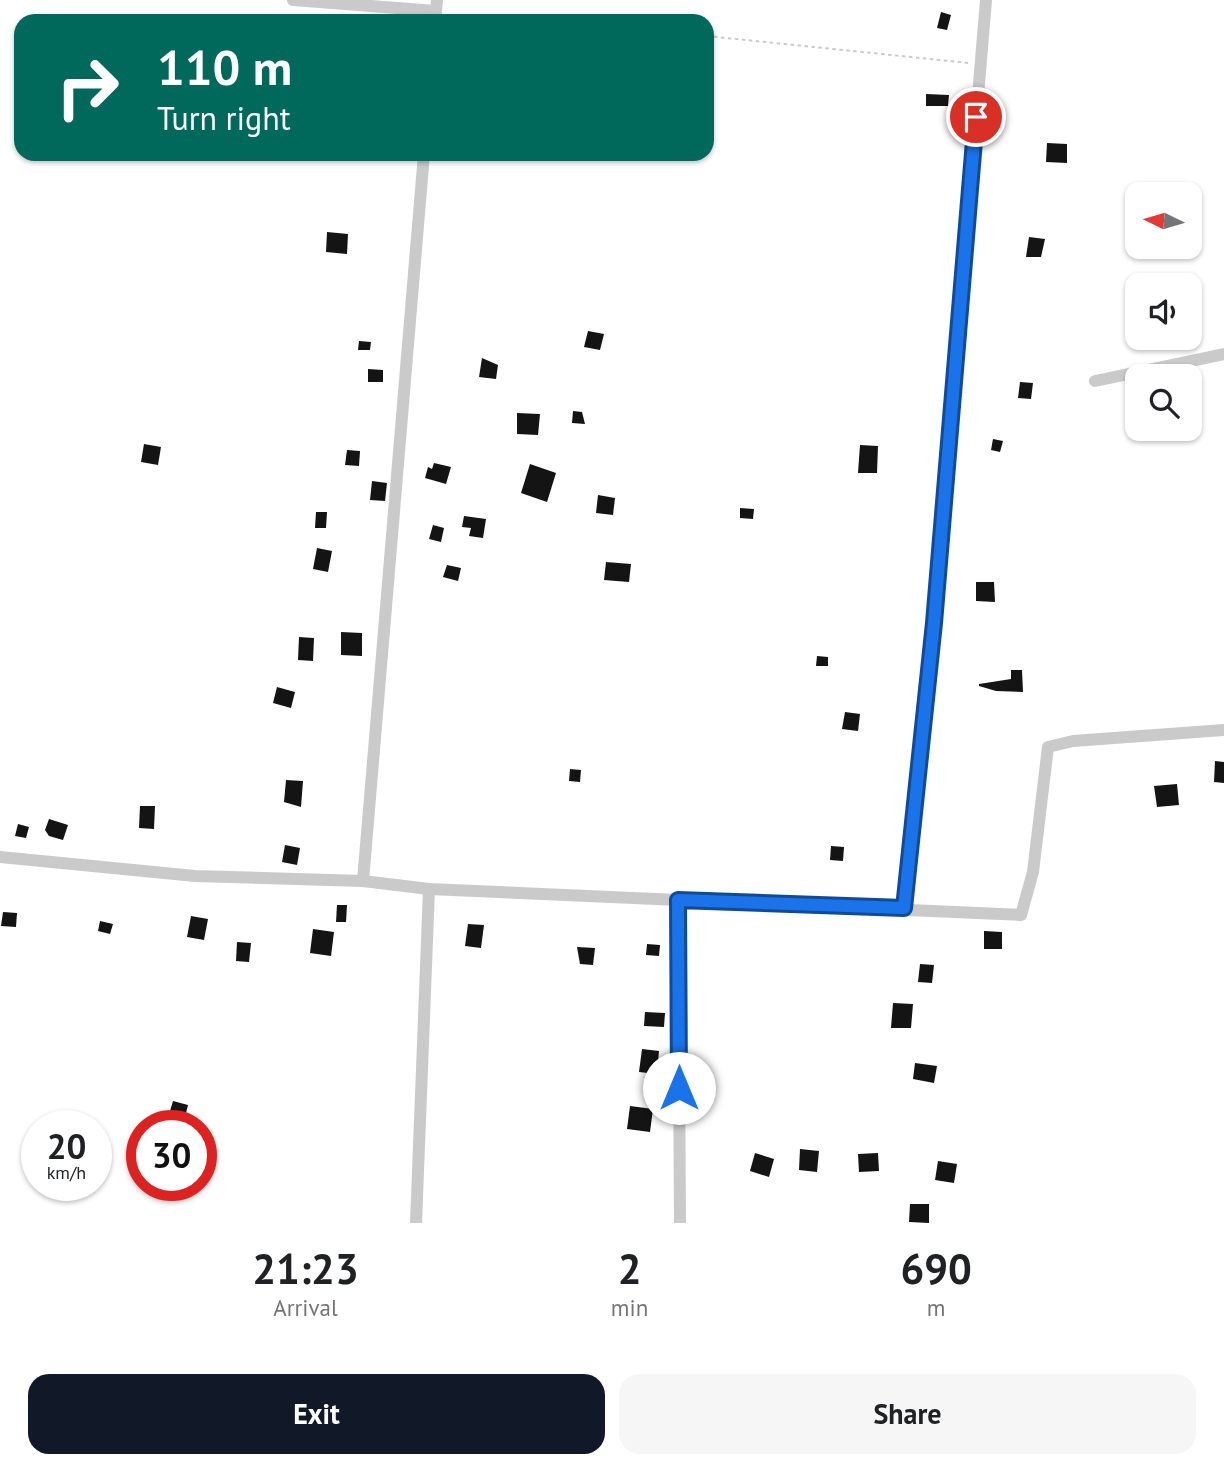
<!DOCTYPE html>
<style>
:root{--surface:#fff;--page:#f6f6f6;--text:#202124;--muted:#757577;--accent:#111827}
body{margin:0;font-family:"PT Sans",sans-serif;background:var(--page);color:var(--text);height:100vh;display:flex;flex-direction:column;font-size:26px;white-space:nowrap}
*{box-sizing:border-box;margin:0}
p{font-size:23px;color:var(--muted)}
.icon{flex:none;width:38px;height:38px;fill:none;stroke:currentColor;stroke-width:2;stroke-linecap:round;stroke-linejoin:round}
.map{position:relative;height:1223px;overflow:hidden}
.panel{display:flex;flex-direction:column;background:var(--surface);flex:1}
.panel>*{flex:none}
.banner{position:absolute;left:14px;top:14px;width:700px;height:147px;border-radius:21px;box-shadow:0 2px 5px #0004;background:#00695c;color:#fff;overflow:hidden}
.needle{width:46px;rotate:275deg}
.controls{position:absolute;left:1125px;top:182px;display:grid;gap:14px}
.controls a{display:grid;place-items:center;width:77px;height:77px;border-radius:14px;background:var(--surface);box-shadow:0 2px 5px #0004;font-size:35px}
.speed{position:absolute;left:21px;top:1110px;display:flex;gap:14px;font-size:35px;font-weight:700;text-align:center}
.speed>*{display:grid;place-content:center;width:91px;height:91px;border-radius:50%;background:var(--surface);box-shadow:0 2px 5px #0004;line-height:1}
.speed small{font-size:18px;font-weight:400}
.speed .limit{border:10px solid #d22;background:#fff;color:#111}
.pin{position:absolute;display:grid;place-items:center;width:60px;height:60px;color:#fff;margin:-30px;border:4px solid #fff;border-radius:50%;box-shadow:0 2px 7px #0007}
.me{position:absolute;width:77px;margin:-38px;rotate:0deg;stroke-linejoin:round;filter:drop-shadow(0 0 5px #0008)}
.turn{display:flex;align-items:center;gap:24px;height:147px;padding:0 28px;font-size:32px}
.turn .icon{width:91px;height:91px;stroke-width:2.5}
.turn b{display:block;font-size:49px;line-height:60px}
.eta{display:flex;justify-content:space-evenly;align-items:center;height:119px;text-align:center}
.eta b{font-size:42px;font-weight:700;line-height:49px}
.primary-button{display:flex;gap:14px;margin-top:auto;padding:14px 28px}
.primary-button a{flex:1;height:80px;border-radius:21px;background:var(--accent);color:#fff;font-size:28px;font-weight:700;line-height:80px;text-align:center}
.primary-button a+a{background:var(--page);color:var(--text)}
.map>svg:first-child{display:block}
.building{fill:#141414}
.lines{fill:none;stroke-linecap:round;stroke-linejoin:round}
.path{stroke:#cacaca;stroke-width:2;stroke-dasharray:3.5 3.5;stroke-linecap:butt}
.street{stroke:#cacaca;stroke-width:12}
.route-casing{stroke:#114b97;stroke-width:18}
.route{stroke:#1a73e8;stroke-width:12}
</style>
<div class="map">
<svg width="1224" height="1223" viewBox="0 0 1224 1223">
<rect width="100%" height="100%" fill="#fff"/>
<g class="building">
<path d="M 941,12 L 951,15 L 947,30 L 937,28 Z"/>
<path d="M 926,94 L 949,95 L 948,106 L 926,106 Z"/>
<path d="M 1047,143 L 1067,144 L 1067,163 L 1046,162 Z"/>
<path d="M 327,232 L 348,234 L 347,254 L 326,252 Z"/>
<path d="M 1029,237 L 1045,239 L 1041,257 L 1026,257 Z"/>
<path d="M 588,331 L 604,334 L 600,350 L 584,347 Z"/>
<path d="M 359,341 L 371,342 L 370,350 L 358,350 Z"/>
<path d="M 482,358 L 498,365 L 496,379 L 479,377 Z"/>
<path d="M 368,369 L 383,370 L 383,382 L 368,382 Z"/>
<path d="M 1020,382 L 1033,383 L 1031,399 L 1018,398 Z"/>
<path d="M 573,411 L 582,412 L 585,424 L 572,423 Z"/>
<path d="M 517,413 L 540,414 L 538,435 L 517,434 Z"/>
<path d="M 993,439 L 1003,441 L 1000,452 L 991,450 Z"/>
<path d="M 144,444 L 161,447 L 158,465 L 141,462 Z"/>
<path d="M 860,445 L 878,446 L 877,473 L 858,473 Z"/>
<path d="M 347,450 L 360,451 L 359,466 L 345,465 Z"/>
<path d="M 434,463 L 451,467 L 446,484 L 425,478 L 428,467 L 432,469 Z"/>
<path d="M 530,464 L 556,473 L 547,502 L 521,493 Z"/>
<path d="M 372,481 L 387,483 L 385,501 L 370,500 Z"/>
<path d="M 598,495 L 615,498 L 613,515 L 596,513 Z"/>
<path d="M 740,508 L 754,509 L 753,519 L 740,518 Z"/>
<path d="M 316,512 L 327,512 L 326,528 L 315,528 Z"/>
<path d="M 464,516 L 486,519 L 483,538 L 469,536 L 471,528 L 462,527 Z"/>
<path d="M 433,525 L 444,528 L 441,542 L 429,539 Z"/>
<path d="M 317,548 L 332,551 L 328,572 L 313,569 Z"/>
<path d="M 606,562 L 631,564 L 629,582 L 604,580 Z"/>
<path d="M 447,565 L 461,568 L 458,581 L 443,577 Z"/>
<path d="M 976,582 L 994,582 L 995,602 L 976,601 Z"/>
<path d="M 341,632 L 362,633 L 362,656 L 341,655 Z"/>
<path d="M 299,637 L 314,638 L 313,661 L 298,660 Z"/>
<path d="M 817,656 L 828,657 L 828,666 L 816,666 Z"/>
<path d="M 1011,670 L 1022,670 L 1023,692 L 996,691 L 979,686 L 979,684 L 1011,679 Z"/>
<path d="M 277,687 L 295,692 L 291,708 L 273,703 Z"/>
<path d="M 845,712 L 860,714 L 858,731 L 842,729 Z"/>
<path d="M 1215,761 L 1224,762 L 1224,783 L 1214,782 Z"/>
<path d="M 570,769 L 581,770 L 580,782 L 569,781 Z"/>
<path d="M 286,780 L 303,781 L 301,807 L 284,802 Z"/>
<path d="M 1177,784 L 1179,805 L 1157,807 L 1154,786 Z"/>
<path d="M 140,806 L 155,806 L 154,829 L 139,828 Z"/>
<path d="M 49,819 L 68,825 L 63,840 L 49,836 L 45,830 Z"/>
<path d="M 18,824 L 29,827 L 26,838 L 15,836 Z"/>
<path d="M 285,845 L 300,848 L 297,865 L 282,862 Z"/>
<path d="M 831,846 L 844,847 L 843,861 L 830,860 Z"/>
<path d="M 337,905 L 347,905 L 346,922 L 336,922 Z"/>
<path d="M 3,912 L 17,913 L 16,927 L 1,926 Z"/>
<path d="M 191,916 L 208,919 L 204,940 L 187,937 Z"/>
<path d="M 100,921 L 113,924 L 110,934 L 98,931 Z"/>
<path d="M 468,924 L 484,925 L 481,948 L 465,946 Z"/>
<path d="M 313,929 L 334,932 L 331,956 L 310,953 Z"/>
<path d="M 984,931 L 1002,932 L 1002,949 L 984,949 Z"/>
<path d="M 237,942 L 251,943 L 249,962 L 236,961 Z"/>
<path d="M 647,944 L 660,945 L 659,956 L 646,955 Z"/>
<path d="M 577,947 L 595,948 L 593,965 L 580,964 Z"/>
<path d="M 920,964 L 934,965 L 932,983 L 918,982 Z"/>
<path d="M 893,1003 L 913,1004 L 911,1028 L 891,1028 Z"/>
<path d="M 645,1012 L 665,1013 L 664,1027 L 644,1026 Z"/>
<path d="M 642,1049 L 659,1051 L 657,1074 L 639,1072 Z"/>
<path d="M 915,1063 L 937,1066 L 934,1083 L 913,1079 Z"/>
<path d="M 173,1101 L 188,1105 L 183,1125 L 167,1121 Z"/>
<path d="M 630,1106 L 653,1109 L 650,1132 L 627,1129 Z"/>
<path d="M 800,1149 L 819,1151 L 817,1172 L 799,1170 Z"/>
<path d="M 755,1153 L 774,1159 L 769,1177 L 750,1171 Z"/>
<path d="M 878,1153 L 879,1171 L 859,1172 L 858,1154 Z"/>
<path d="M 938,1161 L 957,1164 L 954,1183 L 935,1180 Z"/>
<path d="M 174,1185 L 191,1185 L 189,1198 L 172,1196 Z"/>
<path d="M 910,1204 L 929,1204 L 929,1223 L 909,1222 Z"/>
</g>
<g class="lines">
<path class="path" d="M 707,36 L 969,63"/>
<g class="street">
<path d="M 293,0 L 436,11"/>
<path d="M 435,21 L 437,0"/>
<path d="M 1095,381 L 1224,354"/>
<path d="M 0,857 L 195,876 L 363,881 L 429,889 L 1021,915 L 1033,872 L 1048,747 L 1073,741 L 1224,730"/>
<path d="M 363,881 L 424,154"/>
<path d="M 678,900 L 680,1223"/>
<path d="M 903,908 L 934,623 L 986,0"/>
<path d="M 416,1223 L 429,889"/>
</g>
</g>
<g class="lines">
<g class="route-casing">
<path id="route" d="M 679,1088 L 678,900 L 904,908 L 934,623 L 976,117"/>
</g>
<use href="#route" class="route"/>
</g>
</svg>
<div class="controls">
<a><svg class="needle" viewBox="-14 -14 28 28"><path d="M0-13l5 13h-10z" fill="#e53935"/><path d="M0 13l5-13h-10z" fill="#757577"/></svg></a>
<a><svg class="icon" aria-label="sound" viewBox="0 0 24 24"><path d="M4 9h4l5-4v14l-5-4H4zM17 9q2 3 0 6"/></svg></a>
<a><svg class="icon" aria-label="search" viewBox="0 0 24 24"><circle cx="10" cy="10" r="6"/><path d="M15 15l6 6"/></svg></a>
</div>
<div class="speed"><div>20<small>km/h</small></div><div class="limit">30</div></div>
<div class="pin" style="left:976px;top:117px;background:#d93025"><svg class="icon" aria-label="arrive" viewBox="0 0 24 24"><path d="M6 21V4h12l-3 4 3 4H6"/></svg></div>
<svg class="me" style="left:679px;top:1088px" viewBox="-20 -20 40 40"><circle r="19" fill="#fff"/><path d="M0-13L10 11 0 6-10 11z" fill="#1a73e8"/></svg>
<div class="banner">
<div class="turn"><svg class="icon" aria-label="right" viewBox="0 0 24 24"><path d="M7 20v-9h11M14 6l5 5-5 5"/></svg><div><b>110 m</b>Turn right</div></div>
</div>
</div>
<section class="panel">
<div class="eta">
<div><b>21:23</b><p>Arrival</p></div>
<div><b>2</b><p>min</p></div>
<div><b>690</b><p>m</p></div>
</div>
<div class="primary-button"><a>Exit</a><a>Share</a></div>
</section>
